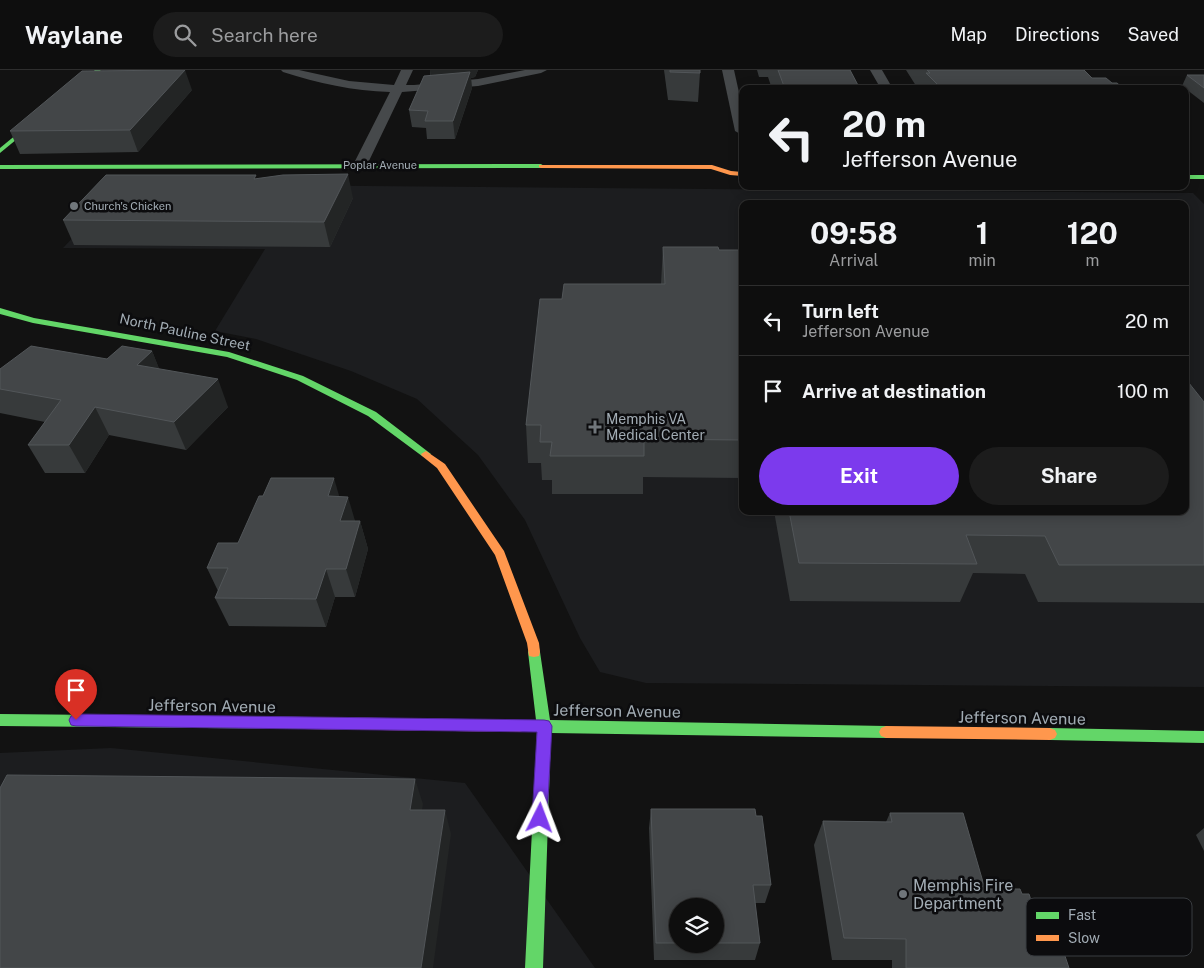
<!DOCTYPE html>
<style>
:root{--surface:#0e0e0e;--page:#1c1c1c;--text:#f1f3f6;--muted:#9b9c9e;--line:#2e2e2e;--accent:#7c3aed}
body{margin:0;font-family:"Public Sans",sans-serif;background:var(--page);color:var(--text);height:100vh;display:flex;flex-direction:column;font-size:19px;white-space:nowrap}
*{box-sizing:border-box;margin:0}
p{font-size:16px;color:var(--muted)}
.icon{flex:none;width:28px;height:28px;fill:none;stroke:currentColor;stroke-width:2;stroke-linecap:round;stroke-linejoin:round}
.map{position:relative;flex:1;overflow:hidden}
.drawer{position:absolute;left:739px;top:130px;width:450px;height:315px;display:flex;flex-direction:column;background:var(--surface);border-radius:10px;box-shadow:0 2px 12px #0003,0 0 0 1px var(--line)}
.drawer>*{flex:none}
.guide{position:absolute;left:739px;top:15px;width:450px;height:105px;border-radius:10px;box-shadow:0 2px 12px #0003,0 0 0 1px var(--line);background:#0e0e0e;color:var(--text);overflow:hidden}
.buttons{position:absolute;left:669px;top:828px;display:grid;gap:10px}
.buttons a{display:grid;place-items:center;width:55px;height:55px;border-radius:50%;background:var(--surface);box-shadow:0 2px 12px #0003,0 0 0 1px var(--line);font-size:25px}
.pin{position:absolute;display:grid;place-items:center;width:42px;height:42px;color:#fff;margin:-51px -21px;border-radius:50% 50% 50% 0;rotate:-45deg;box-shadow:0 0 5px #0007}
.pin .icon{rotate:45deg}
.me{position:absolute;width:55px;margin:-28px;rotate:3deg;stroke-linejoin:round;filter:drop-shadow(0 0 4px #0008)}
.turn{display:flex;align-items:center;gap:18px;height:105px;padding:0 20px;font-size:22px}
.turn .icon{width:65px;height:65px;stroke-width:2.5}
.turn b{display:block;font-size:35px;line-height:42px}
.eta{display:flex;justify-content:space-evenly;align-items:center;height:85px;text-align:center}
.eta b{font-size:30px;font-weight:700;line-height:35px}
.action{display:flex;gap:10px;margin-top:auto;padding:10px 20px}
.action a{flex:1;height:58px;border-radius:30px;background:var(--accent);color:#fff;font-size:20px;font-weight:700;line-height:58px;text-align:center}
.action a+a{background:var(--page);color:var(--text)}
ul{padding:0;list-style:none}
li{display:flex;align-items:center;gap:15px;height:70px;padding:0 20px;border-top:1px solid var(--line)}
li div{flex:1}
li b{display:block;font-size:19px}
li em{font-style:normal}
header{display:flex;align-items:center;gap:30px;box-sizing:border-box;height:70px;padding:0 25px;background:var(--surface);border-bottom:1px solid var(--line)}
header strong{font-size:24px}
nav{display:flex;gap:28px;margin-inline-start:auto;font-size:18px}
.search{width:350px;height:45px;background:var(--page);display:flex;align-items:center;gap:12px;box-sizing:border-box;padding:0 18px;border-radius:28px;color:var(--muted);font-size:19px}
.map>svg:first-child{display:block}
.built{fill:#1c1d1f;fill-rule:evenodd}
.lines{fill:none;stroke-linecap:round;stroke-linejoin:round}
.street{fill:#46494b;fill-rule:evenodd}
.fast{fill:#63d668;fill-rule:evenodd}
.slow{fill:#ff974d;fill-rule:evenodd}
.wall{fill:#373a3b;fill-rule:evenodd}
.shaded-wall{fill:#232525}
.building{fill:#434648;stroke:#525659}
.route{fill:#7c3aed;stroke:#51269a}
.poi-dot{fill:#70767b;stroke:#0c0c0e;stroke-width:2}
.labels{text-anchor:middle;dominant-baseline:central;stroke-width:5;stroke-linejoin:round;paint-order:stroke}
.far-street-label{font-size:11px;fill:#a2acb4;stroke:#0c0c0e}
.far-poi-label{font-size:11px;fill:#a2acb4;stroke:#0c0c0e;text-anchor:start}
.street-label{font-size:14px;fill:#a2acb4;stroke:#0c0c0e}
.poi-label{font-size:14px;fill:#a2acb4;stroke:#0c0c0e;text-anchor:start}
.near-street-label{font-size:16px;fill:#a2acb4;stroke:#0c0c0e}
.near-poi-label{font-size:16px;fill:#a2acb4;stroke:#0c0c0e;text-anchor:start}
.key{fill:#0c0c0e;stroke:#393c40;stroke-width:1}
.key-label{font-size:14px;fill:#a2acb4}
</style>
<header>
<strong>Waylane</strong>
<div class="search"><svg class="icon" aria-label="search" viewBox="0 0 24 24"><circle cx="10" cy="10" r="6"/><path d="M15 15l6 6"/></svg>Search here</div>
<nav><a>Map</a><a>Directions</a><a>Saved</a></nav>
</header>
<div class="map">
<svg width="1204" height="898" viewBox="0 0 1204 898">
<rect width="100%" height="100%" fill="#121212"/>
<g class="built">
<path d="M 124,114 L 1193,123 L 1204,134 L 1204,617 L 646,613 L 600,602 L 580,568 L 525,450 L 478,385 L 417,329 L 351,301 L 256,269 L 215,261 L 265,179 L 63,178 ZM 742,134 L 1185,134 L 1185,441 L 742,441 Z"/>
<path d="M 111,678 L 465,713 L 595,898 L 0,898 L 0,683 Z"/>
</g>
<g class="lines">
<g class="street">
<path d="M 281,0 L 299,0 L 349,11 L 394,15 L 401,0 L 413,0 L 406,15 L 414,15 L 478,9 L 525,0 L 547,0 L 541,3 L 478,16 L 402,22 L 367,95 L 360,99 L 353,95 L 390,22 C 353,21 318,13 283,2 Z"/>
<path d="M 722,0 L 734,0 L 742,36 L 742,65 L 735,61 Z"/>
<path d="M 870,0 L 882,0 L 893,19 L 881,19 Z"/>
</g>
<g class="fast">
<path d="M 95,0 L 101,0 L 0,83 L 0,78 Z"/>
<path d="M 0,95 L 541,94 L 544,96 L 541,98 L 0,99 Z"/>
<rect x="1185" y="105" width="19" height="4"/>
<path d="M 0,238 L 34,248 L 229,282 L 303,306 L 376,342 L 431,384 L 426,387 L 422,386 L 368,346 L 297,310 L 227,287 L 33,253 L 0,244 Z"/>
<path d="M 534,577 L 539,578 L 540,582 L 550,650 L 886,656 L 891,658 L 893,662 L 891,666 L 886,668 L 551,663 L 543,898 L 525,898 L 537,662 L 515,660 L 513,656 L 515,652 L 520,650 L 536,650 L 528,582 L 529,578 Z"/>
<path d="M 0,644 L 304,647 L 309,649 L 311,653 L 309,657 L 304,659 L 0,656 Z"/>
<path d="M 1050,658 L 1204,661 L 1204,673 L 1050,670 L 1045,668 L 1043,664 L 1045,660 Z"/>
</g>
<g class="slow">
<path d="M 539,95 L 712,95 L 731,101 L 742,102 L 742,106 L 730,105 L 711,99 L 541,98 L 539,97 Z"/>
<path d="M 426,381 L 445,394 L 504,481 L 539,573 L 540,582 L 539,586 L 534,587 L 529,586 L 527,573 L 495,485 L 437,398 L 422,386 L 421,384 Z"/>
<path d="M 304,647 L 520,650 L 525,652 L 527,656 L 525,660 L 520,662 L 304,659 L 299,657 L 297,653 L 299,649 Z"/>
<path d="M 886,656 L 1050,658 L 1055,660 L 1057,664 L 1055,668 L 1050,670 L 886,668 L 881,666 L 879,662 L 881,658 Z"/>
</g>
</g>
<g class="wall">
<path d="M 430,0 L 478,0 L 475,7 L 471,8 L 472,18 L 455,69 L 427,69 L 426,58 L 412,57 L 409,40 L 430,5 Z"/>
<path d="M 664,0 L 700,0 L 700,3 L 698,32 L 668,30 Z"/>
<path d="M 757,0 L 850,0 L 860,19 L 772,19 L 768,7 L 759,7 Z"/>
<path d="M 906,0 L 1084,0 L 1092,8 L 1112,13 L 1124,19 L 918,19 Z"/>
<path d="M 1187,5 L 1204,5 L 1204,33 L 1182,16 Z"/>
<path d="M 192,20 L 138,82 L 20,84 L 10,61 Z"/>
<path d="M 256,109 L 353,128 L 330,177 L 74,175 L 63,150 Z"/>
<path d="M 663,177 L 719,180 L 742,180 L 742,408 L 643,407 L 643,424 L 552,424 L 552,410 L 542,410 L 541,393 L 528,393 L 526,355 L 562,229 L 661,214 Z"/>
<path d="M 152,281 L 159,299 L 228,337 L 186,380 L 109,365 L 85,403 L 45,403 L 28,375 L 45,352 L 0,343 L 0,299 L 107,289 Z"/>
<path d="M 1204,332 L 1204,533 L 1038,532 L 1025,504 L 973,503 L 960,532 L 790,531 L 774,441 L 1185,441 Z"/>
<path d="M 339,426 L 355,451 L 360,451 L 368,479 L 355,527 L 335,527 L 326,557 L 229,556 L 215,528 L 218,521 L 207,498 Z"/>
<path d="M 651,739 L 771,815 L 765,833 L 755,833 L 760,873 L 755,890 L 654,890 L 649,758 ZM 678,836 L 715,836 L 715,874 L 678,874 Z"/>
<path d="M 890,743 L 985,819 L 1022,824 L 1044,871 L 1069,898 L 892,898 L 892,890 L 832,890 L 814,775 L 823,751 L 886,752 Z"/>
<path d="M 1204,758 L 1204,781 L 1196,765 Z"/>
</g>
<g class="shaded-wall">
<path d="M 185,0 L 192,20 L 138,82 L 130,60 Z"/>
<path d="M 430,0 L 478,0 L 475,7 L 471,8 L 472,18 L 455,69 L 453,51 L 431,12 Z"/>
<path d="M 348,104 L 353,128 L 330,177 L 324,152 Z"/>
<path d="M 152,281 L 163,308 L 137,295 Z"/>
<path d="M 218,309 L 228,337 L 186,380 L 174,352 Z"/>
<path d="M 95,337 L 109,365 L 85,403 L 69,375 Z"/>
<path d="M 334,408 L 342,436 L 328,426 Z"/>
<path d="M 348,427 L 356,454 L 340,451 Z"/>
<path d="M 360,451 L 368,479 L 355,527 L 346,499 Z"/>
<path d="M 326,499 L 335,527 L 326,557 L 316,529 Z"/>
<path d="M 415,709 L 423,734 L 418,764 L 410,740 Z"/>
<path d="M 445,740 L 451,764 L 433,898 L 421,898 Z"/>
</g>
<g class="building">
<path d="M 185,0 L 130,60 L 10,61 L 82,1 Z"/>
<path d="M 670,0 L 700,0 L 700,3 L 670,2 Z"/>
<path d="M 778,0 L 850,0 L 860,19 L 785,19 Z"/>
<path d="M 927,0 L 1084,0 L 1092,8 L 1106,8 L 1112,13 L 1117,13 L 1124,19 L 942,19 L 926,3 L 930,3 Z"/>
<path d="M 470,2 L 453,51 L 425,51 L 428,41 L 409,40 L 424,6 Z"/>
<path d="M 1187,5 L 1204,5 L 1204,18 Z"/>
<path d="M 348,104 L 324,152 L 63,150 L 106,105 L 256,105 L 254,109 L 283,105 Z"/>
<path d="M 663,177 L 718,177 L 719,180 L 742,180 L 742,370 L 644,369 L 644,386 L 550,386 L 552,372 L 540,372 L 541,355 L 526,355 L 540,229 L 562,229 L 564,214 L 665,214 Z"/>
<path d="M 31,276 L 107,289 L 122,276 L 152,281 L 137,295 L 218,309 L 174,352 L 95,337 L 69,375 L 28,375 L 61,330 L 0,319 L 0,299 Z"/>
<path d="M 1185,308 L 1204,332 L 1204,495 L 1059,495 L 1045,466 L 966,465 L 977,494 L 799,493 L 789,441 L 1185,441 Z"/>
<path d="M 271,408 L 334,408 L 328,426 L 348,427 L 340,451 L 360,451 L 346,499 L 326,499 L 316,529 L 215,528 L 228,498 L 207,498 L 218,473 L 238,473 L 259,426 L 263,426 Z"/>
<path d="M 7,705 L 415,709 L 410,740 L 445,740 L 421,898 L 0,898 L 0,718 Z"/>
<path d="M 651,739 L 755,739 L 756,746 L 762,746 L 771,815 L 753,815 L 760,873 L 715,873 L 715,836 L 678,836 L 678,873 L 656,873 Z"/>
<path d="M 890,743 L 963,743 L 985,819 L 1020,819 L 1022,824 L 1029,824 L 1044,871 L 1060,871 L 1069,898 L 906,898 L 906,869 L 844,868 L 823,751 L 892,752 Z"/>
</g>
<path class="route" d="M 76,644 L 544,650 L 549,651 L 552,656 L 547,748 L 545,753 L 540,755 L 534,753 L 532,748 L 537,662 L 76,656 L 71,655 L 69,650 L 71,646 Z"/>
<g class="poi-dot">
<circle cx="74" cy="136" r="5"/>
<path d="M592.5 349.5h5v5h5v5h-5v5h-5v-5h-5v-5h5z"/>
<circle cx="903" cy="824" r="5"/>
</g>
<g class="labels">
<g class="far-street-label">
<text x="380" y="95">Poplar Avenue</text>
</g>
<g class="far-poi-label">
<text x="84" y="136">Church's Chicken</text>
</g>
<g class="street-label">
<text transform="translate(185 262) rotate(12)">North Pauline Street</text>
</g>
<g class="poi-label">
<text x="606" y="349">Memphis VA<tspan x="606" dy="16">Medical Center</tspan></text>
</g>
<g class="near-street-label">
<text transform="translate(212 636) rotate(1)">Jefferson Avenue</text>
<text transform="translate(617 641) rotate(1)">Jefferson Avenue</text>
<text transform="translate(1022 648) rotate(1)">Jefferson Avenue</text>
</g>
<g class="near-poi-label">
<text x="913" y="815">Memphis Fire<tspan x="913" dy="18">Department</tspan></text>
</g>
</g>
<rect x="1026" y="828" width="166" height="58" rx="8" class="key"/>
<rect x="1036" y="842" width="23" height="7" fill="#63d668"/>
<rect x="1036" y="865" width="23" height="6" fill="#ff974d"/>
<g class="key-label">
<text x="1068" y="850">Fast</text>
<text x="1068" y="873">Slow</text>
</g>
</svg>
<div class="buttons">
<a><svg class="icon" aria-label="layers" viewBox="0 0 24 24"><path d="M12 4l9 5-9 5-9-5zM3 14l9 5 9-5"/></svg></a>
</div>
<div class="pin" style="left:76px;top:650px;background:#d93025"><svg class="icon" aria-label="arrive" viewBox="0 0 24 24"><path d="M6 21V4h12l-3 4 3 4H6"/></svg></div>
<svg class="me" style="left:540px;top:748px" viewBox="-20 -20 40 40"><path d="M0-17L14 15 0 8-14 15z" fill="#7c3aed" stroke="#fff" stroke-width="4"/></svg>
<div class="guide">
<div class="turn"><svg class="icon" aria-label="left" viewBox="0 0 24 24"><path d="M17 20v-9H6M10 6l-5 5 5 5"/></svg><div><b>20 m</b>Jefferson Avenue</div></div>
</div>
<section class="drawer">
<div class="eta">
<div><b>09:58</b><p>Arrival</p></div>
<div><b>1</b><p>min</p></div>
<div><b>120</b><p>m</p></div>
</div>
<ul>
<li><svg class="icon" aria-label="left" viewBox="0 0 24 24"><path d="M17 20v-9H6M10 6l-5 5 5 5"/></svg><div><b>Turn left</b><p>Jefferson Avenue</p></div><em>20 m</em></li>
<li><svg class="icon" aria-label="arrive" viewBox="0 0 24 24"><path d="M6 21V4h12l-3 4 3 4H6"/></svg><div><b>Arrive at destination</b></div><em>100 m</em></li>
</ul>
<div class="action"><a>Exit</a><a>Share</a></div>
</section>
</div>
